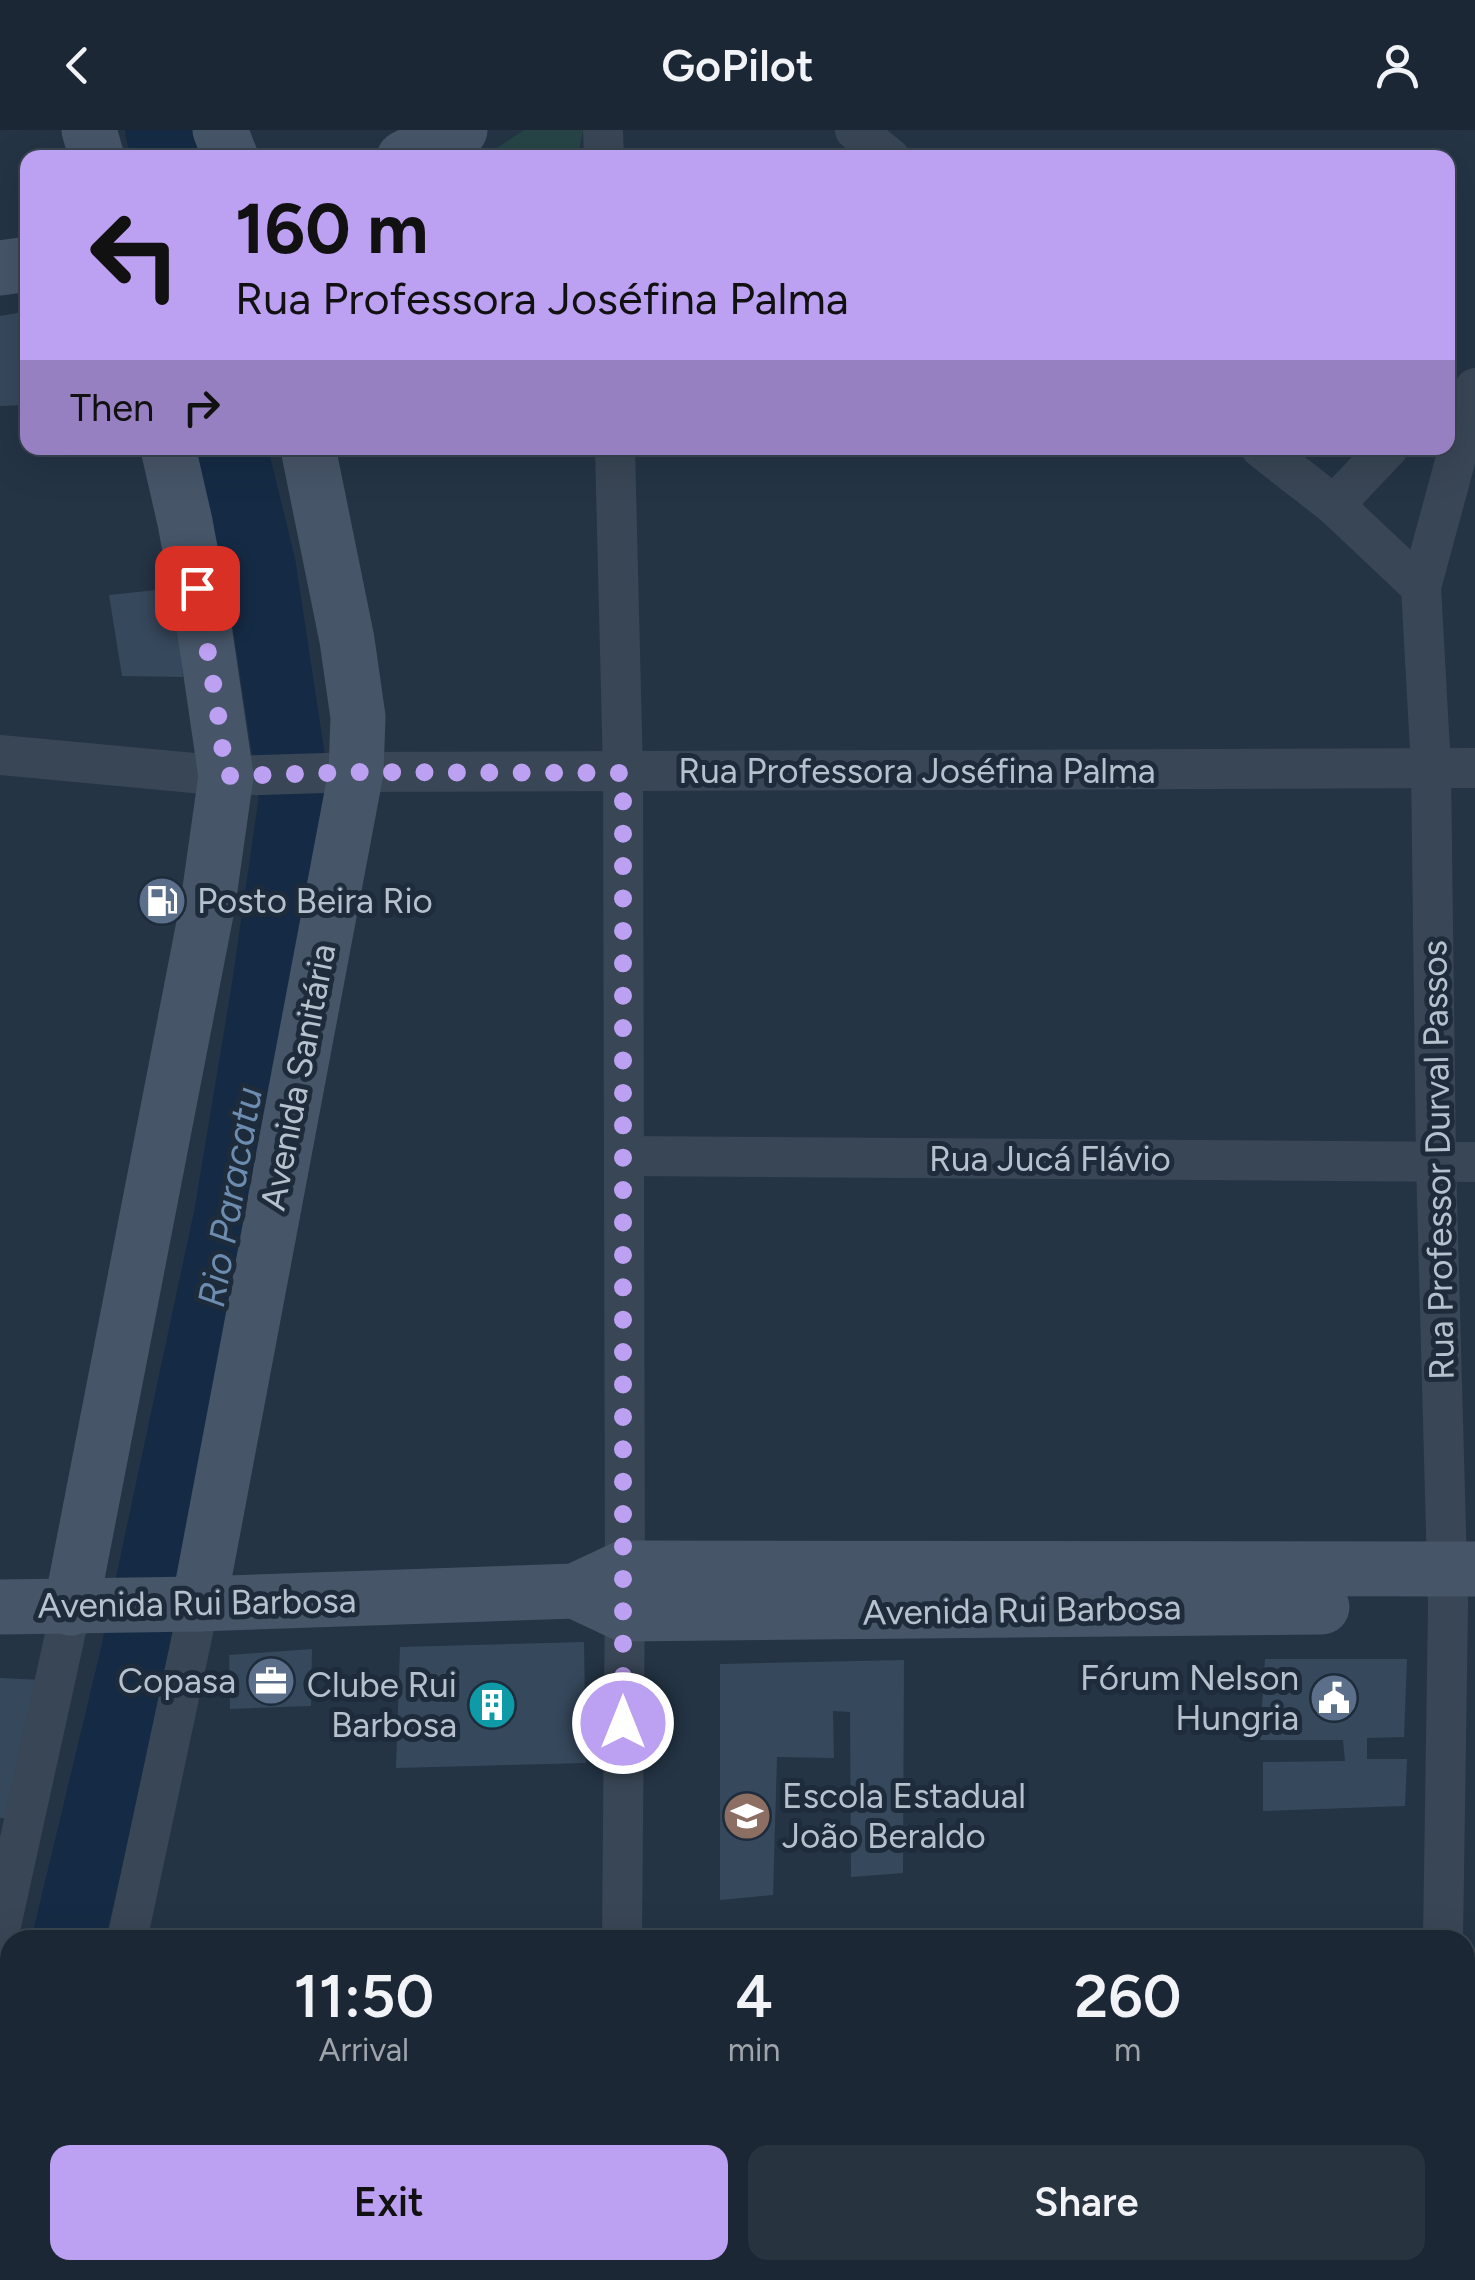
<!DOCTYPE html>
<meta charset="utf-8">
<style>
:root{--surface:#1b2734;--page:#283340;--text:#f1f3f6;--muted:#a0a5ac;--line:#39444f;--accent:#bca0f2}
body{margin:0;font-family:Figtree,sans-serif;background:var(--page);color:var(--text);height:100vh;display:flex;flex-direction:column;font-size:38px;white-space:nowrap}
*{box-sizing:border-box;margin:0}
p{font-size:32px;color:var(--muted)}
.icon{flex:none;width:55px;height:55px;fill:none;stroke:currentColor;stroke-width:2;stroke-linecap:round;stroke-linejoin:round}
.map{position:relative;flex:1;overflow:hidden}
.panel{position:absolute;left:0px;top:1800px;width:1475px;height:350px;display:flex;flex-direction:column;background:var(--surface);border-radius:30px 30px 0 0;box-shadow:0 10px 40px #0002,0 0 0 2px var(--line)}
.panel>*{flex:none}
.hud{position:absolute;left:20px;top:20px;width:1435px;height:305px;border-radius:20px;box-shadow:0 10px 40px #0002,0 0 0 2px var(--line);background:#bca0f2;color:#111;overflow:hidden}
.pin{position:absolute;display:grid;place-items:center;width:85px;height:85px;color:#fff;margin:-42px;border-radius:20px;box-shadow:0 5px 15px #0006}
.me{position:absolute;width:110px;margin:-55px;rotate:0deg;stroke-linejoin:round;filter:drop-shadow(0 0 8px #0008)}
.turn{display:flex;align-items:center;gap:35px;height:210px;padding:0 50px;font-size:45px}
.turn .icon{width:130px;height:130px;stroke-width:2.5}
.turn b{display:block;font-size:70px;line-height:85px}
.then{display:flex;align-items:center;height:95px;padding:0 50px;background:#0003;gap:20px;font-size:38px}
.eta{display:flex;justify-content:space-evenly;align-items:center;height:170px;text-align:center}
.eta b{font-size:60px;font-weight:600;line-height:70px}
.cta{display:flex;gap:20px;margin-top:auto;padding:20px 50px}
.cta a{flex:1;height:115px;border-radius:20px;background:var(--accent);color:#111;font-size:40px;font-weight:600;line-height:115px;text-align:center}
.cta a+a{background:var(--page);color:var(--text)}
header{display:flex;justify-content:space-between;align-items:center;height:130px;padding:0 50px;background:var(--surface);font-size:45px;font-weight:600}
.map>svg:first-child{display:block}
.green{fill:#264446}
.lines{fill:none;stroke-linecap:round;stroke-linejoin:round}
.river{stroke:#152b45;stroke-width:72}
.building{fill:#36485c}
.street{stroke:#394655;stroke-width:40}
.secondary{stroke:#465568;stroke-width:55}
.route{stroke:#bca0f2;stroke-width:18;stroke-dasharray:0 32.4}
.labels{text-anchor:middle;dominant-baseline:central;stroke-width:10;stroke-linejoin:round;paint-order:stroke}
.street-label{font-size:35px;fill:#b6c1ce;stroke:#1d2b3a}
.poi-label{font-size:35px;fill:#b6c1ce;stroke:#1d2b3a;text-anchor:end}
.water-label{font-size:38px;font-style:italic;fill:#6c8cb0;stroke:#1d2b3a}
</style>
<header><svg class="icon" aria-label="back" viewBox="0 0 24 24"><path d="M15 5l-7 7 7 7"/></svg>GoPilot<svg class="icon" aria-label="person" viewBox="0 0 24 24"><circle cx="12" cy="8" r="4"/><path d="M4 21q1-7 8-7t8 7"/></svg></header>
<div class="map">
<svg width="1475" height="2150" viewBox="0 0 1475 2150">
<rect width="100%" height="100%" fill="#243445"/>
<path class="green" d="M 524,0 L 583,0 L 578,27 L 482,28 Z"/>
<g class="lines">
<g class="river">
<path d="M 161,0 L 168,28"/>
<path d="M 68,1810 L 134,1535 L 230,1085 L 267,862 L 295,668 L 260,437 L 231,318"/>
<path d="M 0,2150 L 10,2100"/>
</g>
</g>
<g class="building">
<path d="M 28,181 L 28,275 L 0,276 L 0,186 Z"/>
<path d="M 175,458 L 183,547 L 122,546 L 109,465 Z"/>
<path d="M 584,1512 L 586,1633 L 396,1638 L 400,1517 Z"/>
<path d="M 312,1519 L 311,1576 L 230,1579 L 229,1525 Z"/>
<path d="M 1265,1529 L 1407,1529 L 1404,1607 L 1367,1608 L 1367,1629 L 1407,1629 L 1405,1676 L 1263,1681 L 1263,1632 L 1345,1631 L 1343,1610 L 1260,1610 Z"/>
<path d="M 904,1530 L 903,1743 L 851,1747 L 850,1582 L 833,1581 L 834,1628 L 777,1627 L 773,1765 L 720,1770 L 720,1534 Z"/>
<path d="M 0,1548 L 45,1550 L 14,1688 L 0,1688 Z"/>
</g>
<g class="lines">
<g class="street">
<path d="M 603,0 L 604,28"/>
<path d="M 855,0 L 890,28"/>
<path d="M 615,318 L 623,643 L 625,1460 L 622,1810"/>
<path d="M 1261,318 L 1334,375 L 1421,457"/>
<path d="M 1334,375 L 1388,318"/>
<path d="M 0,625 L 226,646 L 356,642 L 1475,638"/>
<path d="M 624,1026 L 1475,1032"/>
<path d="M 0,1800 L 71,1478"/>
<path d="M 127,1810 L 199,1474"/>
<path d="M 1443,1810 L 1448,1475 L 1436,1032 L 1431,638 L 1421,457 L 1475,258"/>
<path d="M 1465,1958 L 1475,1994"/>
<path d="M 626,2140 L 627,2150"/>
<path d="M 55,2150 L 57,2140"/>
</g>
<g class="secondary">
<path d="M 89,0 L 97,28"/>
<path d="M 220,0 L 231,28"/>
<path d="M 404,28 L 460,0"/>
<path d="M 0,138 L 28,134"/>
<path d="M 575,1461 L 624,1484 L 1322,1477"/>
<path d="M 199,1474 L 356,642 L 358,587 L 347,510 L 308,318"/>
<path d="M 0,1477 L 199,1474 L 575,1461 L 624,1438 L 1475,1439"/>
<path d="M 71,1478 L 208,773 L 226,646 L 203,490 L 185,392 L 168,318"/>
</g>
</g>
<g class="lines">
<path class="route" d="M 197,458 L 217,576 L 226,646 L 356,642 L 623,643 L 623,1593"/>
</g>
<defs>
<g id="fuel-disc" transform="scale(2.5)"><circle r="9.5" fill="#5c6f8a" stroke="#1d2b3a"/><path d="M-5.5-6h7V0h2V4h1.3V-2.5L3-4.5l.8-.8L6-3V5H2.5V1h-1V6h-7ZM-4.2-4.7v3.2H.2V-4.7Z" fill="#fff"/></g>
<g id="office-disc" transform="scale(2.5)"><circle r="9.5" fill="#5c6f8a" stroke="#1d2b3a"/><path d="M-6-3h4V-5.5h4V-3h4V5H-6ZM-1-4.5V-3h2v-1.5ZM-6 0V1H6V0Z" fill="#fff"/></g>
<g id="civic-disc" transform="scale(2.5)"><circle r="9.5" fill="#5c6f8a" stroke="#1d2b3a"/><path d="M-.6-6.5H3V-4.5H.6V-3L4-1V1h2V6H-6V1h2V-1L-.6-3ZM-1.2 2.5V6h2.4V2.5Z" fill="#fff"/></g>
<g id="building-disc" transform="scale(2.5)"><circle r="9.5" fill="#0f9aa8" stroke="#1d2b3a"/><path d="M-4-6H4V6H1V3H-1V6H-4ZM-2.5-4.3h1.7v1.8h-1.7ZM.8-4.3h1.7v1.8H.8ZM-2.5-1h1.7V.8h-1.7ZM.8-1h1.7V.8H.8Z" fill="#fff"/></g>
<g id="school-disc" transform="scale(2.5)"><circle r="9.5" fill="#8d6e63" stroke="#1d2b3a"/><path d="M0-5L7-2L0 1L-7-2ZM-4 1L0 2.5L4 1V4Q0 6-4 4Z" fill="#fff"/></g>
</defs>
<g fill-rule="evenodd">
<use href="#fuel-disc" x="162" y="771"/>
<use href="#office-disc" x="271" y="1551"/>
<use href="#civic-disc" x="1334" y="1568"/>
<use href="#building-disc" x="492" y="1575"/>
<use href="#school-disc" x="747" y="1686"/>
</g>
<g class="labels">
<g class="street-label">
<text x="917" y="641">Rua Professora Joséfina Palma</text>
<text transform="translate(298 947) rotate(-79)">Avenida Sanitária</text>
<text x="1050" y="1029">Rua Jucá Flávio</text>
<text transform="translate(1438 1030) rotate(-91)">Rua Professor Durval Passos</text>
<text transform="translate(197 1473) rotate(-1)">Avenida Rui Barbosa</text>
<text transform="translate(1022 1480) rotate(-1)">Avenida Rui Barbosa</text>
</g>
<g class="poi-label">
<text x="197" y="771" text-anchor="start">Posto Beira Rio</text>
<text x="1299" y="1548">Fórum Nelson<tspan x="1299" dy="40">Hungria</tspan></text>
<text x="236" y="1551">Copasa</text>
<text x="457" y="1555">Clube Rui<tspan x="457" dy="40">Barbosa</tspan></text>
<text x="782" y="1666" text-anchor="start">Escola Estadual<tspan x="782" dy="40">João Beraldo</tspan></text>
</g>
<g class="water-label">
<text transform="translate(230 1067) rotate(-80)">Rio Paracatu</text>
</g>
</g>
</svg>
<div class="pin" style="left:197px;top:458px;background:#d93025"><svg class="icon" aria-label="arrive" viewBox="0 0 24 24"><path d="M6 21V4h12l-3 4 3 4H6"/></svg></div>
<svg class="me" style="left:623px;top:1593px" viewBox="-20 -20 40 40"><circle r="17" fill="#bca0f2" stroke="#fff" stroke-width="3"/><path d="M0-11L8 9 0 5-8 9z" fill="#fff"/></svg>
<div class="hud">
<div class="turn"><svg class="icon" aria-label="left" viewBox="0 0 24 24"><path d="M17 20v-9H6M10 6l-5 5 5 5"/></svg><div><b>160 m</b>Rua Professora Joséfina Palma</div></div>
<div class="then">Then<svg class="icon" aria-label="right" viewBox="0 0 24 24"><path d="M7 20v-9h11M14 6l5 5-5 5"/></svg></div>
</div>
<section class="panel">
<div class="eta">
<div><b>11:50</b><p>Arrival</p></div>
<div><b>4</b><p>min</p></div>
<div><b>260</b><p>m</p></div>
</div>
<div class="cta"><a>Exit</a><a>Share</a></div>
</section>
</div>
